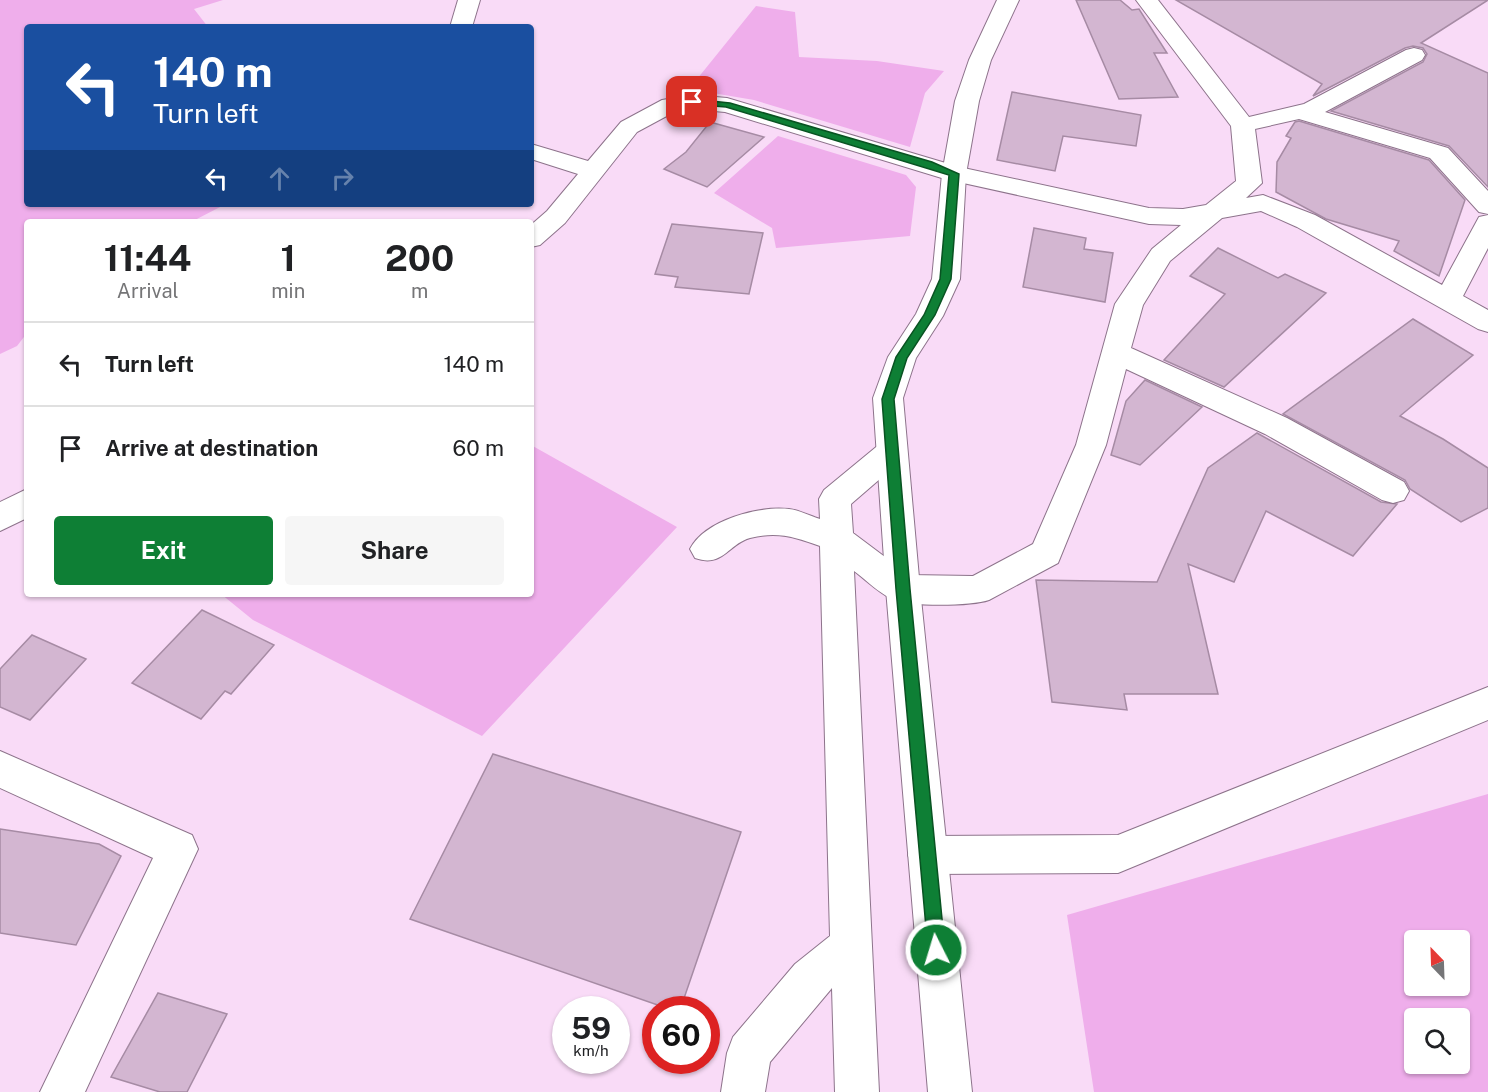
<!DOCTYPE html>
<style>
:root{--surface:#fff;--page:#f6f6f6;--text:#202124;--muted:#757577;--line:#e0e0e0;--accent:#0e7f35}
body{margin:0;font-family:"Public Sans",sans-serif;background:var(--page);color:var(--text);height:100vh;display:flex;flex-direction:column;font-size:22px;white-space:nowrap}
*{box-sizing:border-box;margin:0}
p{font-size:20px;color:var(--muted)}
.icon{flex:none;width:33px;height:33px;fill:none;stroke:currentColor;stroke-width:2;stroke-linecap:round;stroke-linejoin:round}
.map{position:relative;flex:1;overflow:hidden}
.drawer{position:absolute;left:24px;top:219px;width:510px;height:378px;display:flex;flex-direction:column;background:var(--surface);border-radius:6px;box-shadow:0 2px 4px #0004}
.drawer>*{flex:none}
.top-card{position:absolute;left:24px;top:24px;width:510px;height:183px;border-radius:6px;box-shadow:0 2px 4px #0004;background:#1a4fa0;color:#fff;overflow:hidden}
.needle{width:39px;rotate:337deg}
.fabs{position:absolute;left:1404px;top:930px;display:grid;gap:12px}
.fabs a{display:grid;place-items:center;width:66px;height:66px;border-radius:6px;background:var(--surface);box-shadow:0 2px 4px #0004;font-size:30px}
.speed{position:absolute;left:552px;top:996px;display:flex;gap:12px;font-size:30px;font-weight:700;text-align:center}
.speed>*{display:grid;place-content:center;width:78px;height:78px;border-radius:50%;background:var(--surface);box-shadow:0 2px 4px #0004;line-height:1}
.speed small{font-size:15px;font-weight:400}
.speed .limit{border:9px solid #d22;background:#fff;color:#111}
.pin{position:absolute;display:grid;place-items:center;width:51px;height:51px;color:#fff;margin:-26px;border-radius:12px;box-shadow:0 3px 9px #0006}
.me{position:absolute;width:66px;margin:-33px;rotate:355deg;stroke-linejoin:round;filter:drop-shadow(0 0 4px #0008)}
.turn{display:flex;align-items:center;gap:21px;height:126px;padding:0 30px;font-size:27px}
.turn .icon{width:78px;height:78px;stroke-width:2.5}
.turn b{display:block;font-size:42px;line-height:51px}
.lanes{display:flex;align-items:center;height:57px;padding:0 30px;background:#0003;justify-content:center;gap:30px;direction:ltr}
.lanes .off{opacity:.35}
.eta{display:flex;justify-content:space-evenly;align-items:center;height:102px;text-align:center}
.eta b{font-size:36px;font-weight:700;line-height:42px}
.cta{display:flex;gap:12px;margin-top:auto;padding:12px 30px}
.cta a{flex:1;height:69px;border-radius:6px;background:var(--accent);color:#fff;font-size:24px;font-weight:700;line-height:69px;text-align:center}
.cta a+a{background:var(--page);color:var(--text)}
ul{padding:0;list-style:none}
li{display:flex;align-items:center;gap:18px;height:84px;padding:0 30px;border-top:2px solid var(--line)}
li div{flex:1}
li b{display:block;font-size:22px}
li em{font-style:normal}
.map>svg:first-child{display:block}
.green{fill:#efaeeb;fill-rule:evenodd}
.building{fill:#d3b6d1;stroke:#a68ba4;stroke-width:1.5}
.lines{fill:none;stroke-linecap:round;stroke-linejoin:round}
.street-casing{stroke:#8d738b;stroke-width:2}
.primary-casing{stroke:#8d738b;stroke-width:2}
.street{fill:#fff;fill-rule:evenodd}
.primary{fill:#fff;fill-rule:evenodd}
.route{fill:#0e7f35;stroke:#095322;stroke-width:1.5}
</style>
<div class="map">
<svg width="1488" height="1092" viewBox="0 0 1488 1092">
<rect width="100%" height="100%" fill="#f9dbf7"/>
<g class="green">
<path d="M 0,0 L 223,0 L 194,9 L 208,27 L 27,27 L 27,204 L 233,204 L 224,205 L 191,222 L 27,222 L 27,333 L 17,346 L 0,354 Z"/>
<path d="M 756,6 L 795,12 L 799,57 L 877,61 L 944,71 L 925,93 L 910,147 L 754,100 L 689,89 Z"/>
<path d="M 778,136 L 906,175 L 916,187 L 910,236 L 776,248 L 772,228 L 714,193 Z"/>
<path d="M 531,445 L 677,527 L 482,736 L 253,620 L 221,594 L 531,594 Z"/>
<path d="M 1488,794 L 1488,1092 L 1094,1092 L 1067,915 ZM 1460,940 L 1460,986 L 1414,986 L 1414,940 ZM 1460,1018 L 1460,1064 L 1414,1064 L 1414,1018 Z"/>
</g>
<g class="building">
<path d="M 1076,0 L 1120,0 L 1132,10 L 1139,9 L 1167,53 L 1154,53 L 1178,97 L 1119,99 Z"/>
<path d="M 1176,0 L 1488,0 L 1421,43 L 1488,73 L 1488,187 L 1449,146 L 1331,111 L 1423,62 L 1427,54 L 1423,48 L 1413,46 L 1405,48 L 1313,96 L 1322,84 Z"/>
<path d="M 1012,92 L 1141,115 L 1136,146 L 1063,136 L 1055,171 L 997,160 Z"/>
<path d="M 1299,121 L 1429,160 L 1465,200 L 1439,276 L 1394,251 L 1399,241 L 1326,219 L 1276,192 L 1277,162 L 1291,138 L 1286,136 L 1295,122 Z"/>
<path d="M 710,122 L 764,137 L 707,187 L 664,169 L 686,152 Z"/>
<path d="M 672,224 L 763,233 L 749,294 L 675,287 L 678,277 L 655,274 Z"/>
<path d="M 1034,228 L 1086,238 L 1084,249 L 1113,253 L 1105,302 L 1023,287 Z"/>
<path d="M 1218,248 L 1278,278 L 1285,274 L 1326,293 L 1224,387 L 1164,360 L 1225,294 L 1190,276 Z"/>
<path d="M 1413,319 L 1473,355 L 1400,416 L 1443,439 L 1488,468 L 1488,508 L 1461,522 L 1410,489 L 1405,480 L 1283,414 Z"/>
<path d="M 1145,380 L 1202,407 L 1140,465 L 1111,455 L 1126,401 Z"/>
<path d="M 1257,433 L 1381,502 L 1397,504 L 1353,556 L 1266,511 L 1234,582 L 1188,564 L 1218,694 L 1124,694 L 1127,710 L 1052,702 L 1036,580 L 1157,582 L 1208,468 Z"/>
<path d="M 202,610 L 274,645 L 231,694 L 225,691 L 201,719 L 132,683 Z"/>
<path d="M 32,635 L 86,659 L 30,720 L 0,707 L 0,669 Z"/>
<path d="M 493,754 L 741,832 L 680,1010 L 672,1010 L 410,919 Z"/>
<path d="M 0,829 L 99,844 L 121,856 L 76,945 L 0,933 Z"/>
<path d="M 158,993 L 227,1014 L 187,1092 L 160,1092 L 111,1077 Z"/>
</g>
<g class="lines">
<g class="street-casing">
<g id="street">
<path d="M 458,0 L 480,0 L 472,27 L 450,27 Z"/>
<path d="M 1136,0 L 1158,0 L 1249,117 L 1304,104 L 1406,50 L 1414,48 L 1422,50 L 1425,55 L 1422,60 L 1325,112 L 1448,148 L 1488,191 L 1488,214 L 1479,212 L 1430,158 L 1299,119 L 1255,129 L 1262,183 L 1246,198 L 1263,195 L 1315,215 L 1442,285 L 1479,217 L 1488,215 L 1488,248 L 1463,296 L 1488,310 L 1488,332 L 1478,329 L 1297,227 L 1261,211 L 1222,218 L 1170,261 L 1143,305 L 1131,348 L 1287,418 L 1404,482 L 1409,491 L 1404,500 L 1393,503 L 1382,500 L 1265,434 L 1126,369 L 1106,445 L 1058,563 L 989,600 C 972,606 908,607 892,599 C 879,593 866,580 854,571 L 879,1092 L 835,1092 L 832,988 L 770,1062 L 765,1092 L 721,1092 L 727,1053 L 733,1037 L 795,964 L 830,936 L 820,546 C 795,537 777,531 750,538 C 728,544 723,568 695,558 L 690,549 C 705,520 758,506 789,509 C 799,510 810,516 820,519 L 819,499 L 824,490 L 881,443 L 892,439 L 903,443 L 907,451 L 903,459 L 851,504 L 853,533 L 909,575 L 973,576 L 1033,544 L 1076,445 L 1115,304 L 1152,249 L 1181,225 L 1149,224 L 945,179 L 725,112 L 692,109 L 676,111 L 637,132 L 565,223 L 540,245 L 531,247 L 531,225 L 547,211 L 578,174 L 531,159 L 531,144 L 588,161 L 621,122 L 662,100 L 692,95 L 727,98 L 959,167 L 1149,208 L 1183,209 L 1206,205 L 1236,181 L 1231,126 Z"/>
<path d="M 27,489 L 27,518 L 0,531 L 0,502 Z"/>
<path d="M 1488,687 L 1488,720 L 1118,873 L 928,874 L 914,869 L 908,855 L 914,841 L 928,836 L 1118,835 Z"/>
<path d="M 0,751 L 192,835 L 198,849 L 85,1092 L 40,1092 L 153,858 L 0,788 Z"/>
</g>
</g>
<g class="primary-casing">
<path id="primary" d="M 997,0 L 1019,0 L 991,60 L 979,101 L 966,174 L 960,279 L 943,316 L 916,358 L 903,398 L 920,589 L 972,1092 L 928,1092 L 886,589 L 873,398 L 888,357 L 916,314 L 932,279 L 942,174 L 955,101 L 969,60 Z"/>
</g>
<use href="#street" class="street"/>
<use href="#primary" class="primary"/>
</g>
<path class="route" d="M 692,99 L 730,103 L 932,162 L 959,174 L 951,279 L 935,315 L 907,358 L 894,399 L 910,589 L 945,950 L 943,956 L 936,959 L 930,956 L 928,950 L 896,589 L 882,399 L 896,357 L 924,315 L 940,279 L 949,175 L 726,107 L 689,104 L 689,100 Z"/>
</svg>
<div class="fabs">
<a><svg class="needle" viewBox="-14 -14 28 28"><path d="M0-13l5 13h-10z" fill="#e53935"/><path d="M0 13l5-13h-10z" fill="#757577"/></svg></a>
<a><svg class="icon" aria-label="search" viewBox="0 0 24 24"><circle cx="10" cy="10" r="6"/><path d="M15 15l6 6"/></svg></a>
</div>
<div class="speed"><div>59<small>km/h</small></div><div class="limit">60</div></div>
<div class="pin" style="left:692px;top:102px;background:#d93025"><svg class="icon" aria-label="arrive" viewBox="0 0 24 24"><path d="M6 21V4h12l-3 4 3 4H6"/></svg></div>
<svg class="me" style="left:936px;top:950px" viewBox="-20 -20 40 40"><circle r="17" fill="#0e7f35" stroke="#fff" stroke-width="3"/><path d="M0-11L8 9 0 5-8 9z" fill="#fff"/></svg>
<div class="top-card">
<div class="turn"><svg class="icon" aria-label="left" viewBox="0 0 24 24"><path d="M17 20v-9H6M10 6l-5 5 5 5"/></svg><div><b>140 m</b>Turn left</div></div>
<div class="lanes"><svg class="icon" aria-label="left" viewBox="0 0 24 24"><path d="M17 20v-9H6M10 6l-5 5 5 5"/></svg><svg class="icon off" aria-label="ahead" viewBox="0 0 24 24"><path d="M12 20V5M6 11l6-6 6 6"/></svg><svg class="icon off" aria-label="right" viewBox="0 0 24 24"><path d="M7 20v-9h11M14 6l5 5-5 5"/></svg></div>
</div>
<section class="drawer">
<div class="eta">
<div><b>11:44</b><p>Arrival</p></div>
<div><b>1</b><p>min</p></div>
<div><b>200</b><p>m</p></div>
</div>
<ul>
<li><svg class="icon" aria-label="left" viewBox="0 0 24 24"><path d="M17 20v-9H6M10 6l-5 5 5 5"/></svg><div><b>Turn left</b></div><em>140 m</em></li>
<li><svg class="icon" aria-label="arrive" viewBox="0 0 24 24"><path d="M6 21V4h12l-3 4 3 4H6"/></svg><div><b>Arrive at destination</b></div><em>60 m</em></li>
</ul>
<div class="cta"><a>Exit</a><a>Share</a></div>
</section>
</div>
